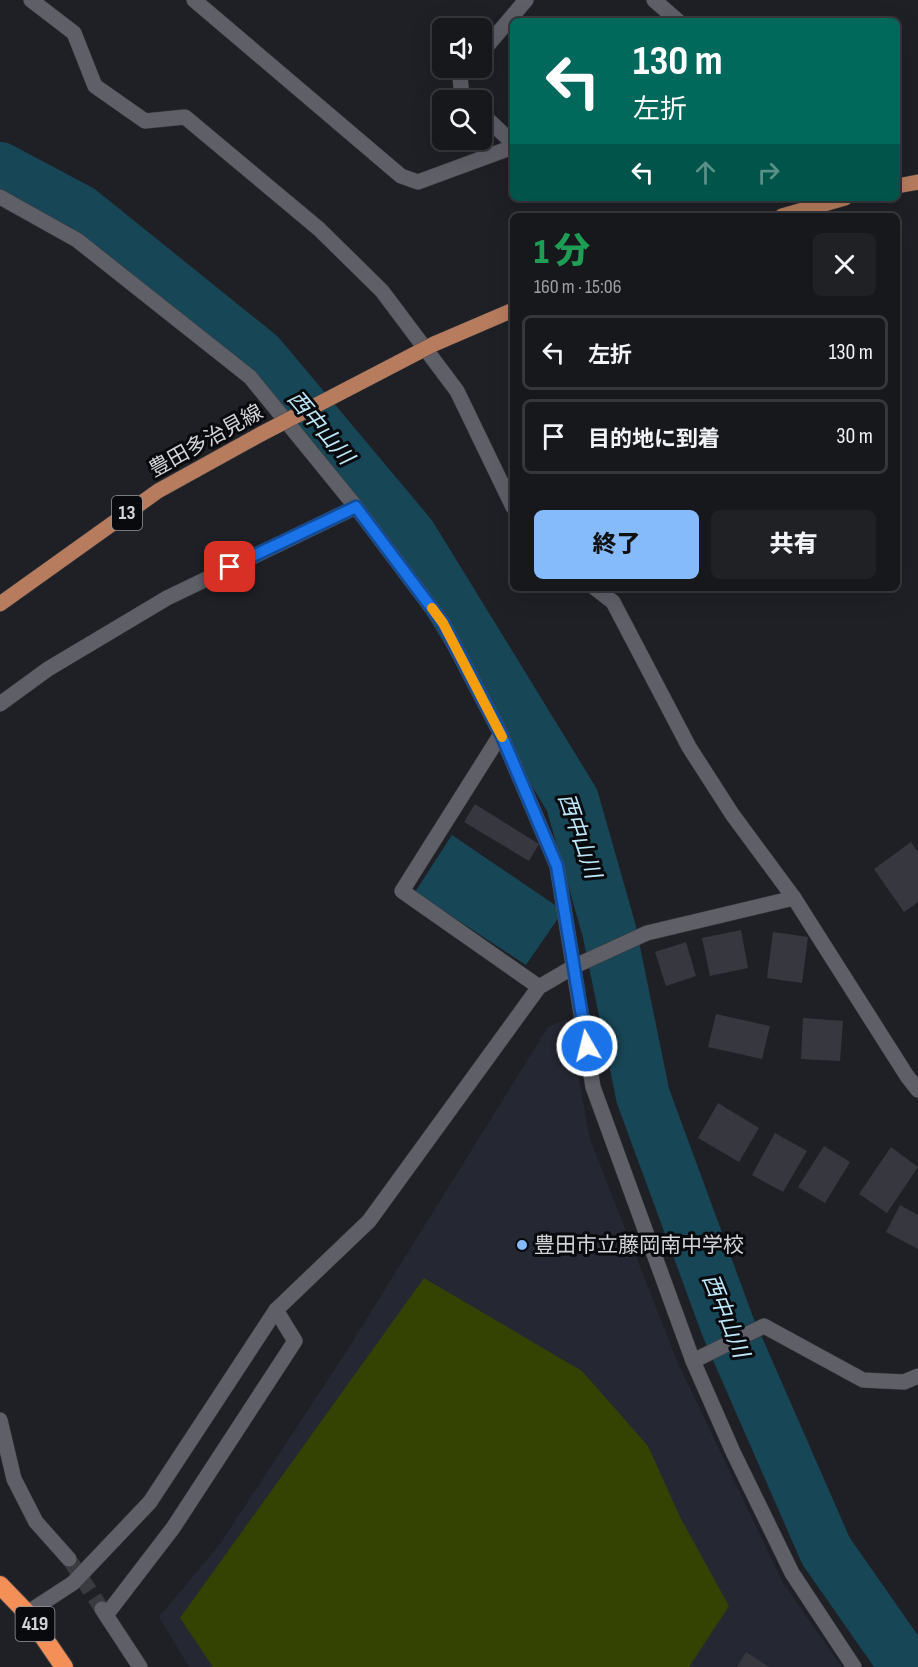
<!DOCTYPE html>
<html lang="ja">
<meta charset="utf-8">
<style>
:root{--surface:#17181c;--page:#202125;--text:#f1f3f6;--muted:#9ea0a3;--line:#36373b;--accent:#86bbfb}
body{margin:0;font-family:"Sofia Sans Condensed","Noto Sans JP",sans-serif;background:var(--page);color:var(--text);height:100vh;display:flex;flex-direction:column;font-size:22px;white-space:nowrap}
*{box-sizing:border-box;margin:0}
p{font-size:20px;color:var(--muted)}
.icon{flex:none;width:33px;height:33px;fill:none;stroke:currentColor;stroke-width:2;stroke-linecap:round;stroke-linejoin:round}
.map{position:relative;flex:1;overflow:hidden}
.side{position:absolute;left:510px;top:213px;width:390px;height:378px;display:flex;flex-direction:column;background:var(--surface);border-radius:9px;box-shadow:0 6px 24px #0002,0 0 0 2px var(--line)}
.side>*{flex:none}
.banner{position:absolute;left:510px;top:18px;width:390px;height:183px;border-radius:9px;box-shadow:0 6px 24px #0002,0 0 0 2px var(--line);background:#00695c;color:#fff;overflow:hidden}
.buttons{position:absolute;left:432px;top:18px;display:grid;gap:12px}
.buttons a{display:grid;place-items:center;width:60px;height:60px;border-radius:9px;background:var(--surface);box-shadow:0 6px 24px #0002,0 0 0 2px var(--line);font-size:30px}
.pin{position:absolute;display:grid;place-items:center;width:51px;height:51px;color:#fff;margin:-26px;border-radius:12px;box-shadow:0 3px 9px #0006}
.me{position:absolute;width:66px;margin:-33px;rotate:352deg;stroke-linejoin:round;filter:drop-shadow(0 0 4px #0008)}
.turn{display:flex;align-items:center;gap:21px;height:126px;padding:0 24px;font-size:27px}
.turn .icon{width:78px;height:78px;stroke-width:2.5}
.turn b{display:block;font-size:42px;line-height:51px}
.lanes{display:flex;align-items:center;height:57px;padding:0 24px;background:#0003;justify-content:center;gap:30px;direction:ltr}
.lanes .off{opacity:.35}
.round{display:grid;place-items:center;flex:none;width:63px;height:63px;border-radius:9px;background:var(--page)}
.head{display:flex;align-items:center;justify-content:space-between;height:102px;padding:0 24px}
h1{font-size:36px;font-weight:800;line-height:45px;color:#1e9e55}
.primary-button{display:flex;gap:12px;margin-top:auto;padding:12px 24px}
.primary-button a{flex:1;height:69px;border-radius:9px;background:var(--accent);color:#111;font-size:24px;font-weight:800;line-height:69px;text-align:center}
.primary-button a+a{background:var(--page);color:var(--text)}
ul{padding:0;list-style:none}
li{display:flex;align-items:center;gap:18px;height:75px;margin:0 12px 9px;padding:0 12px;border:3px solid var(--line);border-radius:9px}
li div{flex:1}
li b{display:block;font-size:22px}
li em{font-style:normal}
.map>svg:first-child{display:block}
.built{fill:#252733}
.green{fill:#344302}
.water{fill:#174656}
.lines{fill:none;stroke-linecap:round;stroke-linejoin:round}
.river{stroke:#174656;stroke-width:54}
.building{fill:#37383f}
.minor-tunnel{stroke:#3a3b41;stroke-width:15;stroke-dasharray:15 8;stroke-linecap:butt}
.minor-casing{stroke:#393a3f;stroke-width:16}
.major-casing{stroke:#393a3f;stroke-width:16}
.highway-casing{stroke:#393a3f;stroke-width:20}
.minor{stroke:#5e5f67;stroke-width:15}
.major{stroke:#b77c5d;stroke-width:15}
.highway{stroke:#f38f57;stroke-width:18}
.major-bridge-casing{stroke:#393a3f;stroke-width:16;stroke-linecap:butt}
.major-bridge{stroke:#b77c5d;stroke-width:15}
.route-casing{stroke:#114b97;stroke-width:15}
.route{stroke:#1a73e8;stroke-width:10}
.slow{stroke:#f59e0b;stroke-width:10}
.poi-dot{fill:#86bbfb;stroke:#090a0d;stroke-width:2}
.labels{text-anchor:middle;dominant-baseline:central;stroke-width:6;stroke-linejoin:round;paint-order:stroke}
.shield{fill:#090a0d;stroke:#96979b;stroke-width:1.5}
.shield-label{font-size:20px;font-weight:bold;fill:#d3d4d8}
.street-label{font-size:21px;fill:#d3d4d8;stroke:#090a0d}
.poi-label{font-size:21px;fill:#d3d4d8;stroke:#090a0d;text-anchor:start}
.water-label{font-size:22px;font-style:italic;fill:#bde8f9;stroke:#090a0d}
</style>
<div class="map">
<svg width="918" height="1667" viewBox="0 0 918 1667">
<rect width="100%" height="100%" fill="#1f2026"/>
<path class="built" d="M 567,1019 L 590,1139 L 677,1361 L 783,1583 L 842,1667 L 189,1667 L 159,1617 L 220,1544 L 346,1352 L 548,1027 Z"/>
<path class="green" d="M 424,1278 L 582,1371 L 648,1446 L 680,1517 L 729,1606 L 689,1667 L 213,1667 L 180,1618 Z"/>
<path class="water" d="M 452,835 L 558,907 L 559,917 L 526,965 L 415,892 Z"/>
<g class="lines">
<path class="river" d="M 0,169 L 79,211 L 259,356 L 410,536 L 572,800 L 609,930 L 643,1096 L 728,1327 L 826,1551 L 907,1667"/>
</g>
<g class="building">
<path d="M 475,804 L 539,844 L 529,861 L 464,822 Z"/>
<path d="M 911,842 L 918,852 L 918,902 L 904,912 L 874,869 Z"/>
<path d="M 741,930 L 748,968 L 710,976 L 702,938 Z"/>
<path d="M 773,932 L 808,937 L 802,983 L 767,978 Z"/>
<path d="M 686,942 L 696,976 L 666,986 L 655,952 Z"/>
<path d="M 716,1014 L 770,1026 L 762,1059 L 708,1047 Z"/>
<path d="M 803,1018 L 843,1021 L 840,1061 L 801,1059 Z"/>
<path d="M 718,1103 L 759,1128 L 739,1162 L 698,1138 Z"/>
<path d="M 775,1133 L 807,1151 L 783,1192 L 752,1175 Z"/>
<path d="M 824,1146 L 850,1162 L 825,1203 L 798,1187 Z"/>
<path d="M 891,1147 L 918,1167 L 887,1213 L 859,1194 Z"/>
<path d="M 900,1205 L 918,1215 L 918,1249 L 886,1232 Z"/>
<path d="M 746,1652 L 769,1667 L 737,1667 Z"/>
</g>
<g class="lines">
<path class="minor-tunnel" d="M 69,1559 L 102,1609"/>
<g class="minor-casing">
<g id="minor">
<path d="M 31,0 L 74,33 L 95,86 L 145,121 L 185,117 L 319,229 L 382,291 L 457,391 L 513,507"/>
<path d="M 194,0 L 401,176 L 418,182 L 513,147"/>
<path d="M 654,0 L 678,21"/>
<path d="M 482,52 L 526,0"/>
<path d="M 466,100 L 462,97 L 460,77 L 468,68"/>
<path d="M 482,114 L 513,143"/>
<path d="M 0,197 L 77,240 L 250,377 L 356,507 L 443,623 L 501,734 L 557,866 L 593,1087 L 693,1361 L 733,1452 L 792,1573 L 854,1667"/>
<path d="M 595,588 L 613,602 L 689,747 L 732,814 L 794,898 L 907,1076 L 918,1090"/>
<path d="M 0,704 L 48,669 L 167,598 L 356,507"/>
<path d="M 501,734 L 402,891 L 539,987"/>
<path d="M 693,1361 L 764,1326 L 863,1380 L 904,1382 L 918,1376"/>
<path d="M 0,1420 L 14,1479 L 36,1522 L 69,1559"/>
<path d="M 102,1609 L 140,1667"/>
<path d="M 27,1613 L 73,1583 L 150,1502 L 276,1310 L 369,1221 L 539,987 L 575,966 L 647,933 L 794,898"/>
<path d="M 107,1614 L 173,1528 L 295,1341 L 276,1310"/>
</g>
</g>
<g class="major-casing">
<g id="major">
<path d="M 897,186 L 918,182"/>
<path d="M 782,216 L 845,198"/>
<path d="M 434,344 L 513,310"/>
<path d="M 0,604 L 158,491 L 261,434"/>
</g>
</g>
<g class="highway-casing">
<path id="highway" d="M 0,1585 L 27,1613 L 64,1667"/>
</g>
<use href="#minor" class="minor"/>
<use href="#major" class="major"/>
<use href="#highway" class="highway"/>
<g class="major-bridge-casing">
<path id="major-bridge" d="M 261,434 L 434,344"/>
</g>
<use href="#major-bridge" class="major-bridge"/>
</g>
<g class="lines">
<g class="route-casing">
<path id="route" d="M 230,567 L 356,507 L 443,623 L 501,734 L 557,866 L 587,1046"/>
</g>
<use href="#route" class="route"/>
<path class="slow" d="M 432,608 L 443,623 L 502,737"/>
</g>
<circle class="poi-dot" cx="522" cy="1245" r="6"/>
<g class="labels">
<g class="shield">
<rect x="112" y="496" width="30" height="34" rx="4.5"/>
<rect x="15.5" y="1607" width="39" height="34" rx="4.5"/>
</g>
<g class="shield-label">
<text x="127" y="513">13</text>
<text x="35" y="1624">419</text>
</g>
<g class="street-label">
<text transform="translate(206 441) rotate(-29)">豊田多治見線</text>
</g>
<g class="poi-label">
<text x="534" y="1245">豊田市立藤岡南中学校</text>
</g>
<g class="water-label">
<text transform="translate(320 428) rotate(50)">西中山川</text>
<text transform="translate(579 836) rotate(71)">西中山川</text>
<text transform="translate(725 1316) rotate(68)">西中山川</text>
</g>
</g>
</svg>
<div class="buttons">
<a><svg class="icon" aria-label="sound" viewBox="0 0 24 24"><path d="M4 9h4l5-4v14l-5-4H4zM17 9q2 3 0 6"/></svg></a>
<a><svg class="icon" aria-label="search" viewBox="0 0 24 24"><circle cx="10" cy="10" r="6"/><path d="M15 15l6 6"/></svg></a>
</div>
<div class="pin" style="left:230px;top:567px;background:#d93025"><svg class="icon" aria-label="arrive" viewBox="0 0 24 24"><path d="M6 21V4h12l-3 4 3 4H6"/></svg></div>
<svg class="me" style="left:587px;top:1046px" viewBox="-20 -20 40 40"><circle r="17" fill="#1a73e8" stroke="#fff" stroke-width="3"/><path d="M0-11L8 9 0 5-8 9z" fill="#fff"/></svg>
<div class="banner">
<div class="turn"><svg class="icon" aria-label="left" viewBox="0 0 24 24"><path d="M17 20v-9H6M10 6l-5 5 5 5"/></svg><div><b>130 m</b>左折</div></div>
<div class="lanes"><svg class="icon" aria-label="left" viewBox="0 0 24 24"><path d="M17 20v-9H6M10 6l-5 5 5 5"/></svg><svg class="icon off" aria-label="ahead" viewBox="0 0 24 24"><path d="M12 20V5M6 11l6-6 6 6"/></svg><svg class="icon off" aria-label="right" viewBox="0 0 24 24"><path d="M7 20v-9h11M14 6l5 5-5 5"/></svg></div>
</div>
<section class="side">
<div class="head"><div><h1>1 分</h1><p>160 m · 15:06</p></div><a class="round"><svg class="icon" aria-label="close" viewBox="0 0 24 24"><path d="M6 6l12 12M18 6L6 18"/></svg></a></div>
<ul>
<li><svg class="icon" aria-label="left" viewBox="0 0 24 24"><path d="M17 20v-9H6M10 6l-5 5 5 5"/></svg><div><b>左折</b></div><em>130 m</em></li>
<li><svg class="icon" aria-label="arrive" viewBox="0 0 24 24"><path d="M6 21V4h12l-3 4 3 4H6"/></svg><div><b>目的地に到着</b></div><em>30 m</em></li>
</ul>
<div class="primary-button"><a>終了</a><a>共有</a></div>
</section>
</div>
